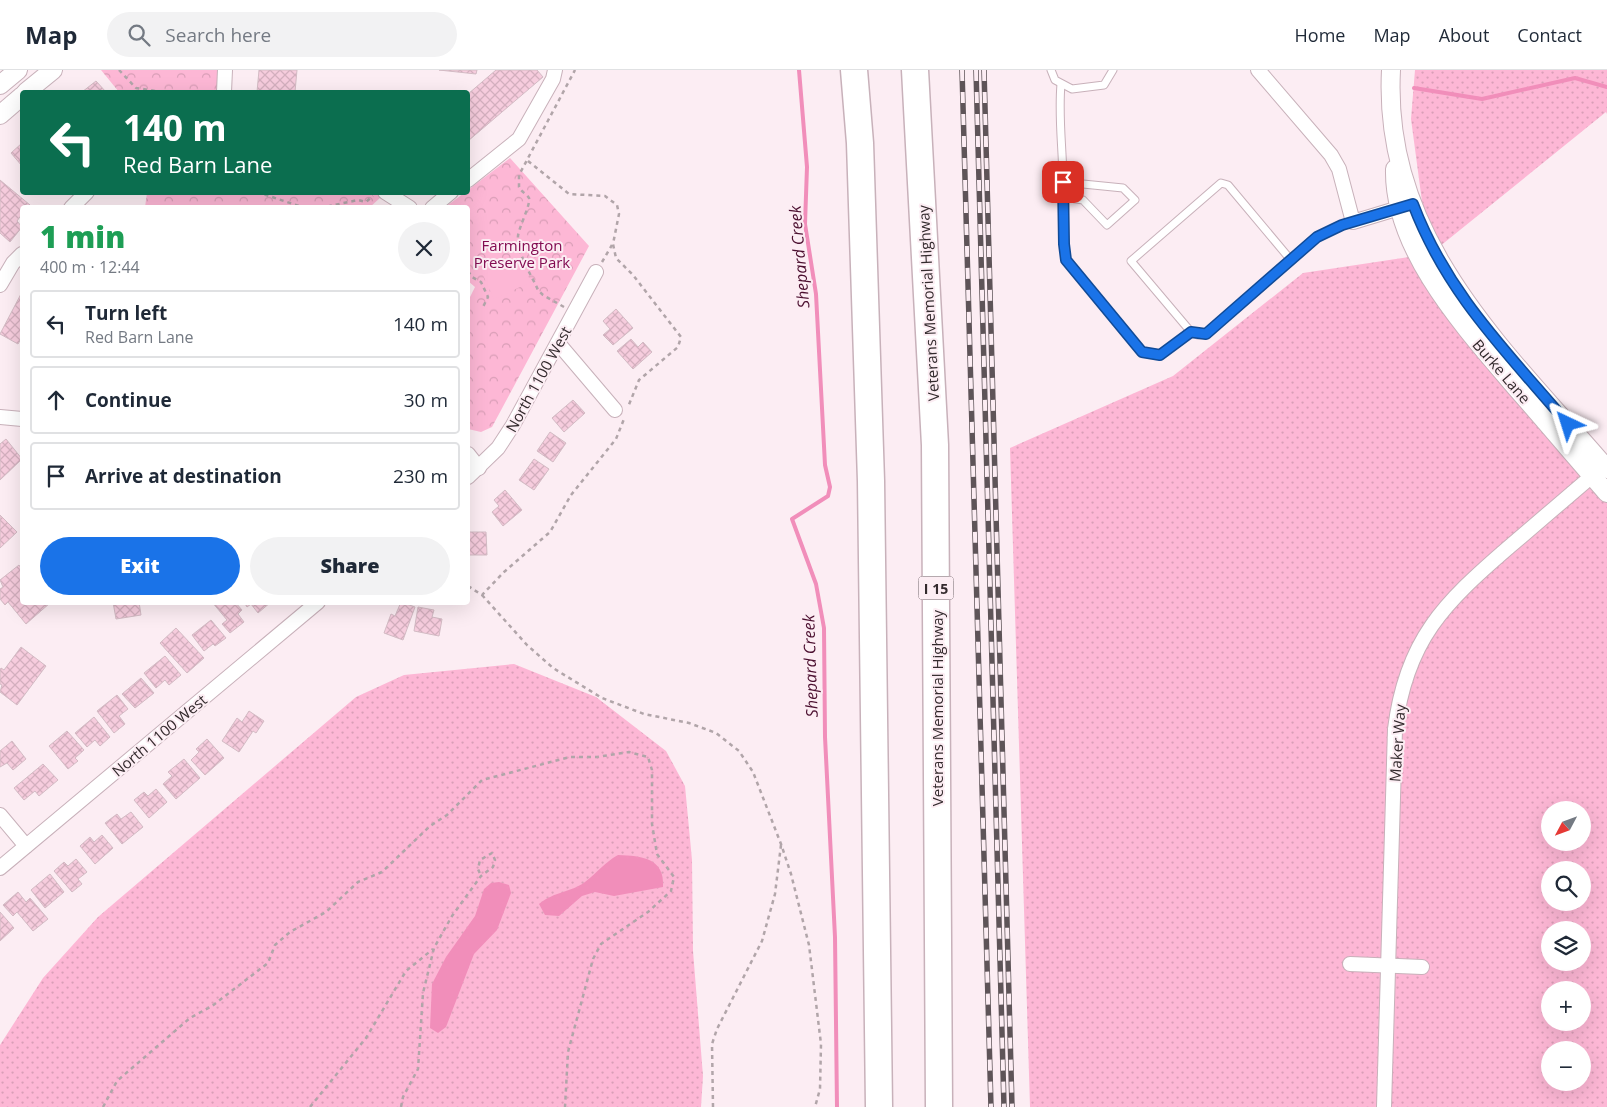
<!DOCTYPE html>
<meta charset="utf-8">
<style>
:root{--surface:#fff;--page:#f2f2f3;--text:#1f2937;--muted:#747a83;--line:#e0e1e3;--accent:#1a73e8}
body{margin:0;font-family:"Open Sans",sans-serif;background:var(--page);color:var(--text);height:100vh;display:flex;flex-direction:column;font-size:19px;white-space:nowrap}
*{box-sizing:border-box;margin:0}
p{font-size:16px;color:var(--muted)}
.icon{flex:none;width:28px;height:28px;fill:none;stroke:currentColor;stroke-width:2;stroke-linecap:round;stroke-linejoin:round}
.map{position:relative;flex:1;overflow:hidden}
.panel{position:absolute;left:20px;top:135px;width:450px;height:400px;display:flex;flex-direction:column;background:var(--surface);border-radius:5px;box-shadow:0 5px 20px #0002}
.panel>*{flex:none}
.banner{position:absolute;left:20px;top:20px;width:450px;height:105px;border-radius:5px;box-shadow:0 5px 20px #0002;background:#0b6e4f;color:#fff;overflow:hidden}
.needle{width:32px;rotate:229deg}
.buttons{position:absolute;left:1541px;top:731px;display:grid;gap:10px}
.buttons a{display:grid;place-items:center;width:50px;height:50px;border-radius:50%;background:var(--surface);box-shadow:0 5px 20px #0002;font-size:25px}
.pin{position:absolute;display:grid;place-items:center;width:42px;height:42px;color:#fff;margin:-21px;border-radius:10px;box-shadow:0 2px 8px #0006}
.me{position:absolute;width:55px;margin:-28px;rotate:319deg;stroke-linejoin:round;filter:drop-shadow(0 0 4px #0008)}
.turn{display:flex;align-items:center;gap:18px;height:105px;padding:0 20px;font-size:22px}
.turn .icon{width:65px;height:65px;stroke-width:2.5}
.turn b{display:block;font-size:35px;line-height:42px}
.round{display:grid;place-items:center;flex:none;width:52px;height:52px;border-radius:26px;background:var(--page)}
.headline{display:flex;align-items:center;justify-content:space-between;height:85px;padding:0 20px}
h1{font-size:30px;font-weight:800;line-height:38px;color:#1e9e55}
.cta{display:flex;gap:10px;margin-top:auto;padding:10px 20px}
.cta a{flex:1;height:58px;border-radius:30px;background:var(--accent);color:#fff;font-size:20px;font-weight:800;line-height:58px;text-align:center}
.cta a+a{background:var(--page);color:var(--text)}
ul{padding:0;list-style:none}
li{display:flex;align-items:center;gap:15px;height:68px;margin:0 10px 8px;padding:0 10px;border:2px solid var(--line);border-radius:5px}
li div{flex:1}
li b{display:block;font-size:19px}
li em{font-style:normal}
header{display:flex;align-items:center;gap:30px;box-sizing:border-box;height:70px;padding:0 25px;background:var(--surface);border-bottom:1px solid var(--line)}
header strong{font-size:24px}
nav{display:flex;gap:28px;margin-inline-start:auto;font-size:18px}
.search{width:350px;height:45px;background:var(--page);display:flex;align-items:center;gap:12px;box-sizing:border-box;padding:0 18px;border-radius:28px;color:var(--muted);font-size:19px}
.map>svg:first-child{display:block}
.grass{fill:url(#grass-dots);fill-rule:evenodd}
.park{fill:url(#park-crowns)}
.pitch{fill:#fdb7d5}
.water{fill:#f18eba}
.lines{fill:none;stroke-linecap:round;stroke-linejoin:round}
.stream{stroke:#f18eba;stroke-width:4}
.building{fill:url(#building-cross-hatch);stroke:#d3bbc4}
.service-casing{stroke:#c8b1ba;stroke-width:9}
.minor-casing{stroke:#c8b1ba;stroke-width:16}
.tertiary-casing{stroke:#c8b1ba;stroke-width:20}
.motorway-casing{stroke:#c8b1ba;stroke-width:29}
.path{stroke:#b1a5a9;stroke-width:2.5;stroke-dasharray:4 4;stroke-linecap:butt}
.service{stroke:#fff;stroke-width:7}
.minor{stroke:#fff;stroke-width:14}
.tertiary{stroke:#fff;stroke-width:18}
.motorway{stroke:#fff;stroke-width:26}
.rail-casing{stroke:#5e5458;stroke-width:5.5}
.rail{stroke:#fcedf3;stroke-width:4;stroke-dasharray:11;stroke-linecap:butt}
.route-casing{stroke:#114b97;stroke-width:12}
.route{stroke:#1a73e8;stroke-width:9}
.labels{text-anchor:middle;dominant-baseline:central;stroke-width:4;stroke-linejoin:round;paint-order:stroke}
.shield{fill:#fcedf3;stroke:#6f6468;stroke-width:1}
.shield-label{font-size:14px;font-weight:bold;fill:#332a2d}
.park-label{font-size:15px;fill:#830c52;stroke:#fcedf3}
.street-label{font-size:15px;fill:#332a2d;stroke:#fcedf3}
.water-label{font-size:16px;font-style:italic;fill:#4b0f2f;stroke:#fcedf3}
</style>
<header>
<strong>Map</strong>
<div class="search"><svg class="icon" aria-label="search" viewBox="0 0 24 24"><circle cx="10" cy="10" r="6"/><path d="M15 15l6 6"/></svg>Search here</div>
<nav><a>Home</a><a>Map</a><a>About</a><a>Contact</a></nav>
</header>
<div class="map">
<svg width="1607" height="1037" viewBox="0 0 1607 1037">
<defs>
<pattern id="grass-dots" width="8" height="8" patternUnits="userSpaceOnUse" patternTransform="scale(1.25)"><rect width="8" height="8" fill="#fdb7d5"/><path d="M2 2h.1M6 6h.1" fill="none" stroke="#d99eb7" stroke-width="1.8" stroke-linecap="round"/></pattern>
<pattern id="park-crowns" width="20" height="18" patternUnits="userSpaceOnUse" patternTransform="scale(1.25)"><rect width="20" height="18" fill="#fdb7d5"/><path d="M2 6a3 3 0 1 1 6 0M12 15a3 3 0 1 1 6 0" fill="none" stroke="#d99eb7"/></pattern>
<pattern id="building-cross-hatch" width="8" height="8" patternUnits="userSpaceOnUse" patternTransform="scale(1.25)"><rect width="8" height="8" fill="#f6ccdd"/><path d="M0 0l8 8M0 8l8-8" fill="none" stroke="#d3afbe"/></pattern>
</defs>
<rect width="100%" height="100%" fill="#fcedf3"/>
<g class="grass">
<path d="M 1415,0 L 1607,0 L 1607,44 L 1606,42 L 1429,185 L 1607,385 L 1607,1037 L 1030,1037 L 1010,378 L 1173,306 L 1303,203 L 1429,184 L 1411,49 ZM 1550,740 L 1582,740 L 1582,772 L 1550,772 ZM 1550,800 L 1582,800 L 1582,832 L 1550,832 ZM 1550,860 L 1582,860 L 1582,892 L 1550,892 ZM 1550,920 L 1582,920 L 1582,952 L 1550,952 ZM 1550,980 L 1582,980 L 1582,1012 L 1550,1012 Z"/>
<path d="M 514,594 L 596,627 L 666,681 L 685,716 L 692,790 L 693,881 L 703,1006 L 701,1037 L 0,1037 L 0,975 L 43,908 L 98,847 L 356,627 L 404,605 Z"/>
</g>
<g class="park">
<path d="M 101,0 L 221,0 L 219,22 L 119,22 Z"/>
<path d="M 510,88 L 589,176 L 492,357 L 481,362 L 468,359 L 468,231 L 475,217 L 468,211 L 468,138 L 444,138 L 464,123 L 468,122 L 468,120 Z"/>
<path d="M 147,123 L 374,122 L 381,127 L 369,138 L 145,137 Z"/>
</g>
<path class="pitch" d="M 520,189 L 531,212 L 494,229 L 483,205 Z"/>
<g class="water">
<path d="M 618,785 C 642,786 665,788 663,817 L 614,826 L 595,822 L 582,826 L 559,846 L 545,845 L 539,834 C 555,821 570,823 585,812 C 597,803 605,792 618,785 Z"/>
<path d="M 499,812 L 509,815 L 511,823 L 497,860 L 474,884 L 446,957 L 438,963 L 430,958 L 432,914 L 446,887 L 475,846 L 484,819 L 491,813 Z"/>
</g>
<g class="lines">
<g class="stream">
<path d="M 799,0 L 807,97 L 805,154 L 816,224 L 825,395 L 830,417 L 828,426 L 792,449 L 816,514 L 824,558 L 825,667 L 835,867 L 837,1037"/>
<path d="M 1414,18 L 1482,29 L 1575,8 L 1607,17"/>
</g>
</g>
<g class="building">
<path d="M 259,0 L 297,0 L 295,22 L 257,22 Z"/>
<path d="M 439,0 L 477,0 L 476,4 Z"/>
<path d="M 496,0 L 537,0 L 543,7 L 468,71 L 468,24 Z"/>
<path d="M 96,11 L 106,22 L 82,22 Z"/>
<path d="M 22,73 L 22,96 L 11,83 Z"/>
<path d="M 0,110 L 30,135 L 22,138 L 22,144 L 17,151 L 22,157 L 10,172 L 0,163 Z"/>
<path d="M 22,222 L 22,267 L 18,274 L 0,264 Z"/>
<path d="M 616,239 L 633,258 L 613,275 L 603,265 L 610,259 L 603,251 Z"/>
<path d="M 631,269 L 638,277 L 643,272 L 652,282 L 633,299 L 617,281 Z"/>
<path d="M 573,330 L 585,343 L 564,362 L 552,348 Z"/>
<path d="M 550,362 L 566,373 L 553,392 L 537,381 Z"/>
<path d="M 6,369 L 22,389 L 0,410 L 0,374 Z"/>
<path d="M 534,389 L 549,399 L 534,420 L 519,410 Z"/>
<path d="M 505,420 L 522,440 L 503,456 L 492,442 L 499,436 L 494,430 Z"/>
<path d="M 0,445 L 17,462 L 0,478 Z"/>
<path d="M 468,462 L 486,462 L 487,485 L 468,485 Z"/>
<path d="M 19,495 L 22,500 L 22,532 L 50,533 L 26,554 L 8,532 L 5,535 L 0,529 L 0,519 L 3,517 L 0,510 Z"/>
<path d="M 113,532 L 139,532 L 141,545 L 116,549 Z"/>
<path d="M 212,532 L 235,532 L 242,540 L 238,544 L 244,552 L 230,563 L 222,554 L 227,550 Z"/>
<path d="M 244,532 L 271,532 L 258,543 L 251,534 L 247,537 Z"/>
<path d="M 401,532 L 415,537 L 403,570 L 384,563 L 391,544 L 395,546 Z"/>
<path d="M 418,537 L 434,540 L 432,547 L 442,549 L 439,566 L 414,561 Z"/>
<path d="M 211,550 L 226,568 L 215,576 L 213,574 L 204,581 L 192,565 Z"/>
<path d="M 176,558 L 204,588 L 187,603 L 160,573 Z"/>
<path d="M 21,577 L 46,596 L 17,635 L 0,622 L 2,615 L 0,614 L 0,600 L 1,598 L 4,600 Z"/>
<path d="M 165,586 L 181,605 L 169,615 L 165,610 L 156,618 L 144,603 Z"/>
<path d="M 141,608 L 154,623 L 135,638 L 122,624 Z"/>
<path d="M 117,625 L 128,639 L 119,646 L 125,654 L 114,663 L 97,641 Z"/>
<path d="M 249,641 L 264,651 L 256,663 L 253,661 L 239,682 L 222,671 L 237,648 L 242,652 Z"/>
<path d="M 94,647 L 110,667 L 100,676 L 95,670 L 87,677 L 75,663 Z"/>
<path d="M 67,661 L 84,680 L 75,688 L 78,691 L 68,699 L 49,676 Z"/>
<path d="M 207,669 L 224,688 L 205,705 L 191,690 L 199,682 L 196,679 Z"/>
<path d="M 12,671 L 26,689 L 13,700 L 7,693 L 0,697 L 0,681 Z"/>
<path d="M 184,689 L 200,708 L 176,729 L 163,714 L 172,706 L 168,702 Z"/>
<path d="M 43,694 L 58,710 L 39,726 L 35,721 L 24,730 L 14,718 Z"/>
<path d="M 156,719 L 167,732 L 149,748 L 134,730 L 144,722 L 148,726 Z"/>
<path d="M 131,742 L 143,757 L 122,774 L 105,753 L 117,744 L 121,749 Z"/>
<path d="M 102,765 L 113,778 L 95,794 L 80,776 L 90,767 L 94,772 Z"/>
<path d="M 76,789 L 87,802 L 78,809 L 82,814 L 72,822 L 54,801 L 64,792 L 68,796 Z"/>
<path d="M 50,804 L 64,822 L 45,838 L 31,820 Z"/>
<path d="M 18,822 L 26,832 L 30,828 L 48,849 L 33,861 L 17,842 L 13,846 L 3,835 Z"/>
<path d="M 0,842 L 14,858 L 0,871 Z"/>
</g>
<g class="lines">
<g class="service-casing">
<g id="service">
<path d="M 1051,0 L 1055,10 L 1072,19 L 1104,15 L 1113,0"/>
<path d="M 1061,14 C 1058,49 1063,79 1063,114 C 1064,139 1062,165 1066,190 L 1142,282 L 1160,285 L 1191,262"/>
<path d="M 1063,112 L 1123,118 L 1135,130 L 1107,155 L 1083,130 L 1063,127"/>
<path d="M 1290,189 L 1228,115 L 1221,113 L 1131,191 L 1191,262 L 1198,265 L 1206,264 L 1311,172 L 1333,159 L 1353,152"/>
</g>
</g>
<g class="minor-casing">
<g id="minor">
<path d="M 1258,0 L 1331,85 L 1339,99 L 1353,152 L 1409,135"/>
<path d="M 224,22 L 225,0"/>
<path d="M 468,110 L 519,69 L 553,9 L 555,0"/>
<path d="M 385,122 L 410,138"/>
<path d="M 71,138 L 87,122"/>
<path d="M 432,138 L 451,122"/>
<path d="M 0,215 L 13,193 L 22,184"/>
<path d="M 558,273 L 615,340"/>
<path d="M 0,347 L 22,349"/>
<path d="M 468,384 L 479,398"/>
<path d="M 468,407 L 498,378 L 513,355 L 596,202"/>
<path d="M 0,745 L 26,776"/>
<path d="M 0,798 L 318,532"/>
<path d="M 1350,894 L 1422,897"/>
<path d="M 1384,1037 L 1395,659 C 1406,570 1444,533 1509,477 C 1539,451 1569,426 1599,400"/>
</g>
</g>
<g class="tertiary-casing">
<g id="tertiary">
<path d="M 1391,0 C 1382,171 1505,280 1607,399"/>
<path d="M 0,15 L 18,0"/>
<path d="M 26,22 L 53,0"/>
<path d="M 0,45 L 22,26"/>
<path d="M 1395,99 C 1393,181 1468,261 1518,320 C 1548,354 1577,389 1607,423"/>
</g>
</g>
<g class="motorway-casing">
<g id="motorway">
<path d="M 854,0 L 860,73 L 871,411 L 879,1037"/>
<path d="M 915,0 L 935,375 L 939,1037"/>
</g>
</g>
<g class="path">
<path d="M 119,0 L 136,18 L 162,22"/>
<path d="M 528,91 L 569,124 L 605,126 L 617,135 L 619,144 L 613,174 L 616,188 L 633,205 L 681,267 L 678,277 L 639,310 L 628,337"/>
<path d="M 257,122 L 299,136 L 319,138"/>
<path d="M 320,138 L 358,130 L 366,132 L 373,126"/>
<path d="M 602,192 L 612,175"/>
<path d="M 468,201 L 472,207 L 481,212 L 488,227 L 483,237"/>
<path d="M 564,237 L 543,225 L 538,220 C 531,204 517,184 518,166 C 519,157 531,134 529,128 C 527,124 521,122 519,117 L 519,105 L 575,0"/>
<path d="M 468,516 L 482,525 L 504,502 L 550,462 L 571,425 L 616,369 L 624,349"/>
<path d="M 482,525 L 527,575 L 553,598 L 602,628 L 644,644 L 689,653 L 716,663 L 739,681 L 753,702 L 781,774 L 791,804 L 809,875 L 821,974 L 820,1019 L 815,1037"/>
<path d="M 103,1037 L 117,1011 L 190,948 L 212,936 L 268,893 L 275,875 L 290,862 L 326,842 L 358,812 L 382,802 L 430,756 L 447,745 L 482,710 L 570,687 L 597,687 L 629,682 L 648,687 L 652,700 L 652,754 L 657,784 L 674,807 L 671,821 L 648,842 L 601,874 L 593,889 L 568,982 L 565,1037"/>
<path d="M 310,1037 L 366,968 L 406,901 L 433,879"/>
<path d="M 401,1037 L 403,1027 L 418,999 L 423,923 L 434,878 L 452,846 L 481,806 L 493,797 L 495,790 L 492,783 L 480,790 L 478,799 L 481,806"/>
<path d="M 713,1037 L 712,974 L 717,959 L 762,871 L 775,824 L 781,775"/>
</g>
<use href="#service" class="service"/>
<use href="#minor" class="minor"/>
<use href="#tertiary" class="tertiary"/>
<use href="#motorway" class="motorway"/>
<g class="rail-casing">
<g id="rail">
<path d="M 962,0 L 991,1037"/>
<path d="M 976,0 L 1004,1037"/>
<path d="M 984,0 L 1012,1037"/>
</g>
</g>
<use href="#rail" class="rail"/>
</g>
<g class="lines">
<g class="route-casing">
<path id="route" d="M 1063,112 L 1064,174 L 1066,190 L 1142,282 L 1160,285 L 1191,262 L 1206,264 L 1317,167 L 1342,155 L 1413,134 C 1447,224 1507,282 1568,354"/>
</g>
<use href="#route" class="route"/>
</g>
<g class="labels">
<rect class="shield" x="918.5" y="506.5" width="35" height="23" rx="4"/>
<g class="shield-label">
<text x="936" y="518">I 15</text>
</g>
<g class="park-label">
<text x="522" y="175">Farmington<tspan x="522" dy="17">Preserve Park</tspan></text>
</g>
<g class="street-label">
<text transform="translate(928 233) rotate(-93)">Veterans Memorial Highway</text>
<text transform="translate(1502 301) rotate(49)">Burke Lane</text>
<text transform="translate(538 309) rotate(-61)">North 1100 West</text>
<text transform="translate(937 638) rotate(-90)">Veterans Memorial Highway</text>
<text transform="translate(159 665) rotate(-40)">North 1100 West</text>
<text transform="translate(1397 673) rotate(-86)">Maker Way</text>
</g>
<g class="water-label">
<text transform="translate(799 187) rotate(-95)">Shepard Creek</text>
<text transform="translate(810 596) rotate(-92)">Shepard Creek</text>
</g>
</g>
</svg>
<div class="buttons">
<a><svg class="needle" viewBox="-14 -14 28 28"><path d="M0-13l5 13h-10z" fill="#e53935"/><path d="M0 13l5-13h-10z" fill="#747a83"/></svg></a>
<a><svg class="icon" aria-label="search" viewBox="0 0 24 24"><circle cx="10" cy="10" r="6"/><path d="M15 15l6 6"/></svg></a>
<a><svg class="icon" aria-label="layers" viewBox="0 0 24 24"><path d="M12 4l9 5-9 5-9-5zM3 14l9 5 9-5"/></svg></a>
<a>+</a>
<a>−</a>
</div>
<div class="pin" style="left:1063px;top:112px;background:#d93025"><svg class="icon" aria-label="arrive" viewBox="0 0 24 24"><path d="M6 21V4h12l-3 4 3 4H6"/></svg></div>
<svg class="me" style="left:1568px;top:354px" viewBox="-20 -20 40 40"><path d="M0-17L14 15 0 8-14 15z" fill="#1a73e8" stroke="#fff" stroke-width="4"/></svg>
<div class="banner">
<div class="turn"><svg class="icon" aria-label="left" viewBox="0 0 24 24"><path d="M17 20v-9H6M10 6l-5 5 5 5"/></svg><div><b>140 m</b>Red Barn Lane</div></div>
</div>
<section class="panel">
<div class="headline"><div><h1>1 min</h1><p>400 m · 12:44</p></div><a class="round"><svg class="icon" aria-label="close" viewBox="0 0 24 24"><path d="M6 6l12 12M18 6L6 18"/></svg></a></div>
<ul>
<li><svg class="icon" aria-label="left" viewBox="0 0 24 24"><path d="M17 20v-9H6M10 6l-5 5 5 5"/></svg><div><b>Turn left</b><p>Red Barn Lane</p></div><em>140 m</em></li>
<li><svg class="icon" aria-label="ahead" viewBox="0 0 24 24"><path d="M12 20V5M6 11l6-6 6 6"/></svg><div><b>Continue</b></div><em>30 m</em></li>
<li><svg class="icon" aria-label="arrive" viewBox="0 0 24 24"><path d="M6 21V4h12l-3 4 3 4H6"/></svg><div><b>Arrive at destination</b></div><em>230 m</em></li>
</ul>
<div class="cta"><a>Exit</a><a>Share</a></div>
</section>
</div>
